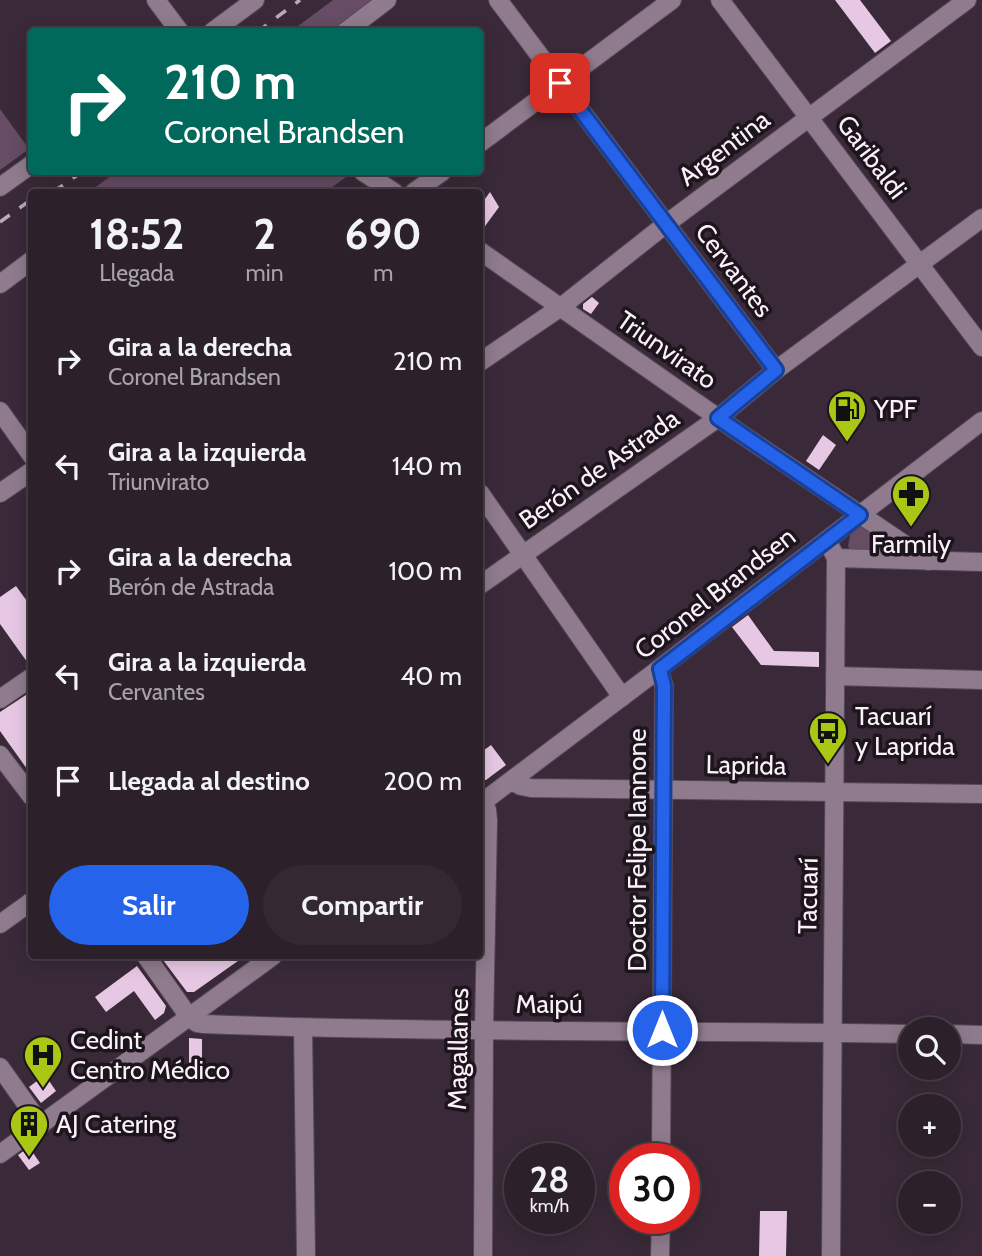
<!DOCTYPE html>
<html lang="es">
<meta charset="utf-8">
<style>
:root{--surface:#2c202b;--page:#342833;--text:#f1f3f6;--muted:#a6a3a9;--line:#483e47;--accent:#2563eb}
body{margin:0;font-family:Cabin,sans-serif;background:var(--page);color:var(--text);height:100vh;display:flex;flex-direction:column;font-size:26px;white-space:nowrap}
*{box-sizing:border-box;margin:0}
p{font-size:23px;color:var(--muted)}
.icon{flex:none;width:38px;height:38px;fill:none;stroke:currentColor;stroke-width:2;stroke-linecap:round;stroke-linejoin:round}
.map{position:relative;flex:1;overflow:hidden}
.sheet{position:absolute;left:28px;top:189px;width:455px;height:770px;display:flex;flex-direction:column;background:var(--surface);border-radius:7px;box-shadow:0 4px 18px #0003,0 0 0 2px var(--line)}
.sheet>*{flex:none}
.hud{position:absolute;left:28px;top:28px;width:455px;height:147px;border-radius:7px;box-shadow:0 4px 18px #0003,0 0 0 2px var(--line);background:#00695c;color:#fff;overflow:hidden}
.tools{position:absolute;left:898px;top:1017px;display:grid;gap:14px}
.tools a{display:grid;place-items:center;width:63px;height:63px;border-radius:50%;background:var(--surface);box-shadow:0 4px 18px #0003,0 0 0 2px var(--line);font-size:35px}
.speed{position:absolute;left:504px;top:1143px;display:flex;gap:14px;font-size:35px;font-weight:700;text-align:center}
.speed>*{display:grid;place-content:center;width:91px;height:91px;border-radius:50%;background:var(--surface);box-shadow:0 4px 18px #0003,0 0 0 2px var(--line);line-height:1}
.speed small{font-size:18px;font-weight:400}
.speed .limit{border:10px solid #d22;background:#fff;color:#111}
.pin{position:absolute;display:grid;place-items:center;width:60px;height:60px;color:#fff;margin:-30px;border-radius:14px;box-shadow:0 4px 10px #0006}
.me{position:absolute;width:77px;margin:-38px;rotate:0deg;stroke-linejoin:round;filter:drop-shadow(0 0 5px #0008)}
.turn{display:flex;align-items:center;gap:24px;height:147px;padding:0 21px;font-size:32px}
.turn .icon{width:91px;height:91px;stroke-width:2.5}
.turn b{display:block;font-size:49px;line-height:60px}
.eta{display:flex;justify-content:space-evenly;align-items:center;height:119px;text-align:center}
.eta b{font-size:42px;font-weight:700;line-height:49px}
.button{display:flex;gap:14px;margin-top:auto;padding:14px 21px}
.button a{flex:1;height:80px;border-radius:42px;background:var(--accent);color:#fff;font-size:28px;font-weight:700;line-height:80px;text-align:center}
.button a+a{background:var(--page);color:var(--text)}
ul{padding:0;list-style:none}
li{display:flex;align-items:center;gap:21px;height:105px;padding:0 21px}
li div{flex:1}
li b{display:block;font-size:26px}
li em{font-style:normal}
.map>svg:first-child{display:block}
.green{fill:#664c64}
.building{fill:#e7c8e4}
.lines{fill:none;stroke-linecap:round;stroke-linejoin:round}
.minor-casing{stroke:#564855;stroke-width:20}
.minor{stroke:#8f7b8d;stroke-width:18}
.rail{stroke:#b8abb7;stroke-width:3.5;stroke-dasharray:12 12;stroke-linecap:butt}
.route-casing{stroke:#184099;stroke-width:18}
.route{stroke:#2563eb;stroke-width:12}
.labels{text-anchor:middle;dominant-baseline:central;stroke-width:7;stroke-linejoin:round;paint-order:stroke}
.street-label{font-size:26px;fill:#fcf1fb;stroke:#1d151c}
.poi-label{font-size:26px;fill:#fcf1fb;stroke:#1d151c;text-anchor:start}
</style>
<div class="map">
<svg width="982" height="1256" viewBox="0 0 982 1256">
<rect width="100%" height="100%" fill="#3a2a39"/>
<g class="green">
<path d="M 333,0 L 381,0 L 339,31 L 290,32 Z"/>
<path d="M 0,109 L 29,149 L 0,170 Z"/>
<path d="M 116,172 L 350,172 L 352,173 L 325,192 L 89,192 Z"/>
<path d="M 860,526 L 889,545 L 889,553 L 851,552 L 848,546 L 851,531 Z"/>
</g>
<g class="building">
<path d="M 835,0 L 860,0 L 891,41 L 875,53 Z"/>
<path d="M 490,192 L 499,207 L 480,233 L 480,206 Z"/>
<path d="M 592,297 L 599,303 L 591,314 L 583,309 L 583,304 Z"/>
<path d="M 823,435 L 836,445 L 819,470 L 806,461 Z"/>
<path d="M 914,488 L 922,498 L 910,515 L 893,503 Z"/>
<path d="M 16,586 L 32,608 L 32,666 L 30,666 L 0,624 L 0,597 Z"/>
<path d="M 748,615 L 774,651 L 819,652 L 819,667 L 761,665 L 732,627 Z"/>
<path d="M 32,691 L 32,776 L 0,731 L 0,712 Z"/>
<path d="M 491,745 L 506,765 L 486,780 L 480,780 L 480,753 Z"/>
<path d="M 160,956 L 245,956 L 194,992 L 187,992 Z"/>
<path d="M 137,966 L 166,1006 L 164,1013 L 155,1020 L 134,991 L 106,1012 L 95,997 Z"/>
<path d="M 189,1038 L 202,1039 L 202,1068 L 189,1068 Z"/>
<path d="M 45,1075 L 56,1091 L 41,1103 L 29,1087 Z"/>
<path d="M 29,1147 L 40,1163 L 29,1170 L 18,1155 Z"/>
<path d="M 760,1211 L 787,1211 L 786,1256 L 759,1256 Z"/>
</g>
<g class="lines">
<g class="minor-casing">
<g id="minor">
<path d="M 156,0 L 180,32"/>
<path d="M 498,0 L 776,370"/>
<path d="M 720,0 L 982,347"/>
<path d="M 212,32 L 255,0"/>
<path d="M 345,32 L 387,0"/>
<path d="M 480,143 L 672,0"/>
<path d="M 363,172 L 394,192"/>
<path d="M 0,187 L 32,164"/>
<path d="M 414,192 L 442,172"/>
<path d="M 480,251 L 734,429 L 929,561"/>
<path d="M 0,284 L 32,260"/>
<path d="M 480,362 L 561,307 L 666,224 L 967,0"/>
<path d="M 0,411 L 32,456"/>
<path d="M 0,493 L 32,471"/>
<path d="M 480,493 L 622,697"/>
<path d="M 827,540 L 836,558 L 831,1256"/>
<path d="M 836,558 L 982,562"/>
<path d="M 480,585 L 718,418 L 776,370 L 982,218"/>
<path d="M 659,669 L 664,686 L 661,1158"/>
<path d="M 835,676 L 982,680"/>
<path d="M 0,699 L 32,677"/>
<path d="M 0,755 L 32,797"/>
<path d="M 511,781 L 521,786 L 531,788 L 982,794"/>
<path d="M 480,796 L 487,810 L 488,820 L 484,1030 L 483,1256"/>
<path d="M 480,804 L 659,669 L 982,421"/>
<path d="M 0,924 L 32,901"/>
<path d="M 146,956 L 189,1017 L 197,1023 L 204,1024 C 440,1033 675,1030 910,1034"/>
<path d="M 303,1028 L 306,1256"/>
<path d="M 948,1034 L 982,1035"/>
<path d="M 0,1067 L 41,1125"/>
<path d="M 0,1154 L 273,956"/>
<path d="M 660,1256 L 661,1218"/>
</g>
</g>
<use href="#minor" class="minor"/>
<g class="rail">
<path d="M 257,32 L 300,0"/>
<path d="M 53,192 L 82,172"/>
<path d="M 0,222 L 32,199"/>
</g>
</g>
<g class="lines">
<g class="route-casing">
<path id="route" d="M 560,83 L 776,370 L 718,418 L 860,515 L 660,669 L 664,686 L 662,1030"/>
</g>
<use href="#route" class="route"/>
</g>
<defs>
<g id="fuel-pin" transform="scale(2.0125)"><path d="M0 17L-7.5 6A9.5 9.5 0 1 1 7.5 6Z" fill="#abc716" stroke="#1d151c"/><path d="M-5.5-6h7V0h2V4h1.3V-2.5L3-4.5l.8-.8L6-3V5H2.5V1h-1V6h-7ZM-4.2-4.7v3.2H.2V-4.7Z" fill="#111"/></g>
<g id="pharmacy-pin" transform="scale(2.0125)"><path d="M0 17L-7.5 6A9.5 9.5 0 1 1 7.5 6Z" fill="#abc716" stroke="#1d151c"/><path d="M-2-6h4v4h4v4h-4v4h-4v-4h-4v-4h4Z" fill="#111"/></g>
<g id="bus-pin" transform="scale(2.0125)"><path d="M0 17L-7.5 6A9.5 9.5 0 1 1 7.5 6Z" fill="#abc716" stroke="#1d151c"/><path d="M-5-6H5V4H4V6H2V4H-2V6H-4V4H-5ZM-3.5-4V0h7V-4ZM-3.5 1.2v1.5H-2V1.2ZM2 1.2v1.5H3.5V1.2Z" fill="#111"/></g>
<g id="hospital-pin" transform="scale(2.0125)"><path d="M0 17L-7.5 6A9.5 9.5 0 1 1 7.5 6Z" fill="#abc716" stroke="#1d151c"/><path d="M-5-5h3v3.5h4V-5h3V5h-3V1.5h-4V5h-3Z" fill="#111"/></g>
<g id="building-pin" transform="scale(2.0125)"><path d="M0 17L-7.5 6A9.5 9.5 0 1 1 7.5 6Z" fill="#abc716" stroke="#1d151c"/><path d="M-4-6H4V6H1V3H-1V6H-4ZM-2.5-4.3h1.7v1.8h-1.7ZM.8-4.3h1.7v1.8H.8ZM-2.5-1h1.7V.8h-1.7ZM.8-1h1.7V.8H.8Z" fill="#111"/></g>
</defs>
<g fill-rule="evenodd">
<use href="#fuel-pin" x="847" y="409"/>
<use href="#pharmacy-pin" x="911" y="494"/>
<use href="#bus-pin" x="828" y="731"/>
<use href="#hospital-pin" x="43" y="1055"/>
<use href="#building-pin" x="29" y="1124"/>
</g>
<g class="labels">
<g class="street-label">
<text transform="translate(724 148) rotate(-37)">Argentina</text>
<text transform="translate(872 157) rotate(53)">Garibaldi</text>
<text transform="translate(734 270) rotate(53)">Cervantes</text>
<text transform="translate(667 350) rotate(35)">Triunvirato</text>
<text transform="translate(599 469) rotate(-35)">Berón de Astrada</text>
<text transform="translate(715 593) rotate(-38)">Coronel Brandsen</text>
<text transform="translate(746 765) rotate(1)">Laprida</text>
<text transform="translate(637 850) rotate(-90)">Doctor Felipe Iannone</text>
<text transform="translate(808 896) rotate(-89)">Tacuarí</text>
<text x="549" y="1004">Maipú</text>
<text transform="translate(458 1049) rotate(-89)">Magallanes</text>
</g>
<g class="poi-label">
<text x="874" y="409">YPF</text>
<text x="911" y="544" text-anchor="middle">Farmily</text>
<text x="855" y="716">Tacuarí<tspan x="855" dy="30">y Laprida</tspan></text>
<text x="70" y="1040">Cedint<tspan x="70" dy="30">Centro Médico</tspan></text>
<text x="56" y="1124">AJ Catering</text>
</g>
</g>
</svg>
<div class="tools">
<a><svg class="icon" aria-label="search" viewBox="0 0 24 24"><circle cx="10" cy="10" r="6"/><path d="M15 15l6 6"/></svg></a>
<a>+</a>
<a>−</a>
</div>
<div class="speed"><div>28<small>km/h</small></div><div class="limit">30</div></div>
<div class="pin" style="left:560px;top:83px;background:#d93025"><svg class="icon" aria-label="arrive" viewBox="0 0 24 24"><path d="M6 21V4h12l-3 4 3 4H6"/></svg></div>
<svg class="me" style="left:662px;top:1030px" viewBox="-20 -20 40 40"><circle r="17" fill="#2563eb" stroke="#fff" stroke-width="3"/><path d="M0-11L8 9 0 5-8 9z" fill="#fff"/></svg>
<div class="hud">
<div class="turn"><svg class="icon" aria-label="right" viewBox="0 0 24 24"><path d="M7 20v-9h11M14 6l5 5-5 5"/></svg><div><b>210 m</b>Coronel Brandsen</div></div>
</div>
<section class="sheet">
<div class="eta">
<div><b>18:52</b><p>Llegada</p></div>
<div><b>2</b><p>min</p></div>
<div><b>690</b><p>m</p></div>
</div>
<ul>
<li><svg class="icon" aria-label="right" viewBox="0 0 24 24"><path d="M7 20v-9h11M14 6l5 5-5 5"/></svg><div><b>Gira a la derecha</b><p>Coronel Brandsen</p></div><em>210 m</em></li>
<li><svg class="icon" aria-label="left" viewBox="0 0 24 24"><path d="M17 20v-9H6M10 6l-5 5 5 5"/></svg><div><b>Gira a la izquierda</b><p>Triunvirato</p></div><em>140 m</em></li>
<li><svg class="icon" aria-label="right" viewBox="0 0 24 24"><path d="M7 20v-9h11M14 6l5 5-5 5"/></svg><div><b>Gira a la derecha</b><p>Berón de Astrada</p></div><em>100 m</em></li>
<li><svg class="icon" aria-label="left" viewBox="0 0 24 24"><path d="M17 20v-9H6M10 6l-5 5 5 5"/></svg><div><b>Gira a la izquierda</b><p>Cervantes</p></div><em>40 m</em></li>
<li><svg class="icon" aria-label="arrive" viewBox="0 0 24 24"><path d="M6 21V4h12l-3 4 3 4H6"/></svg><div><b>Llegada al destino</b></div><em>200 m</em></li>
</ul>
<div class="button"><a>Salir</a><a>Compartir</a></div>
</section>
</div>
